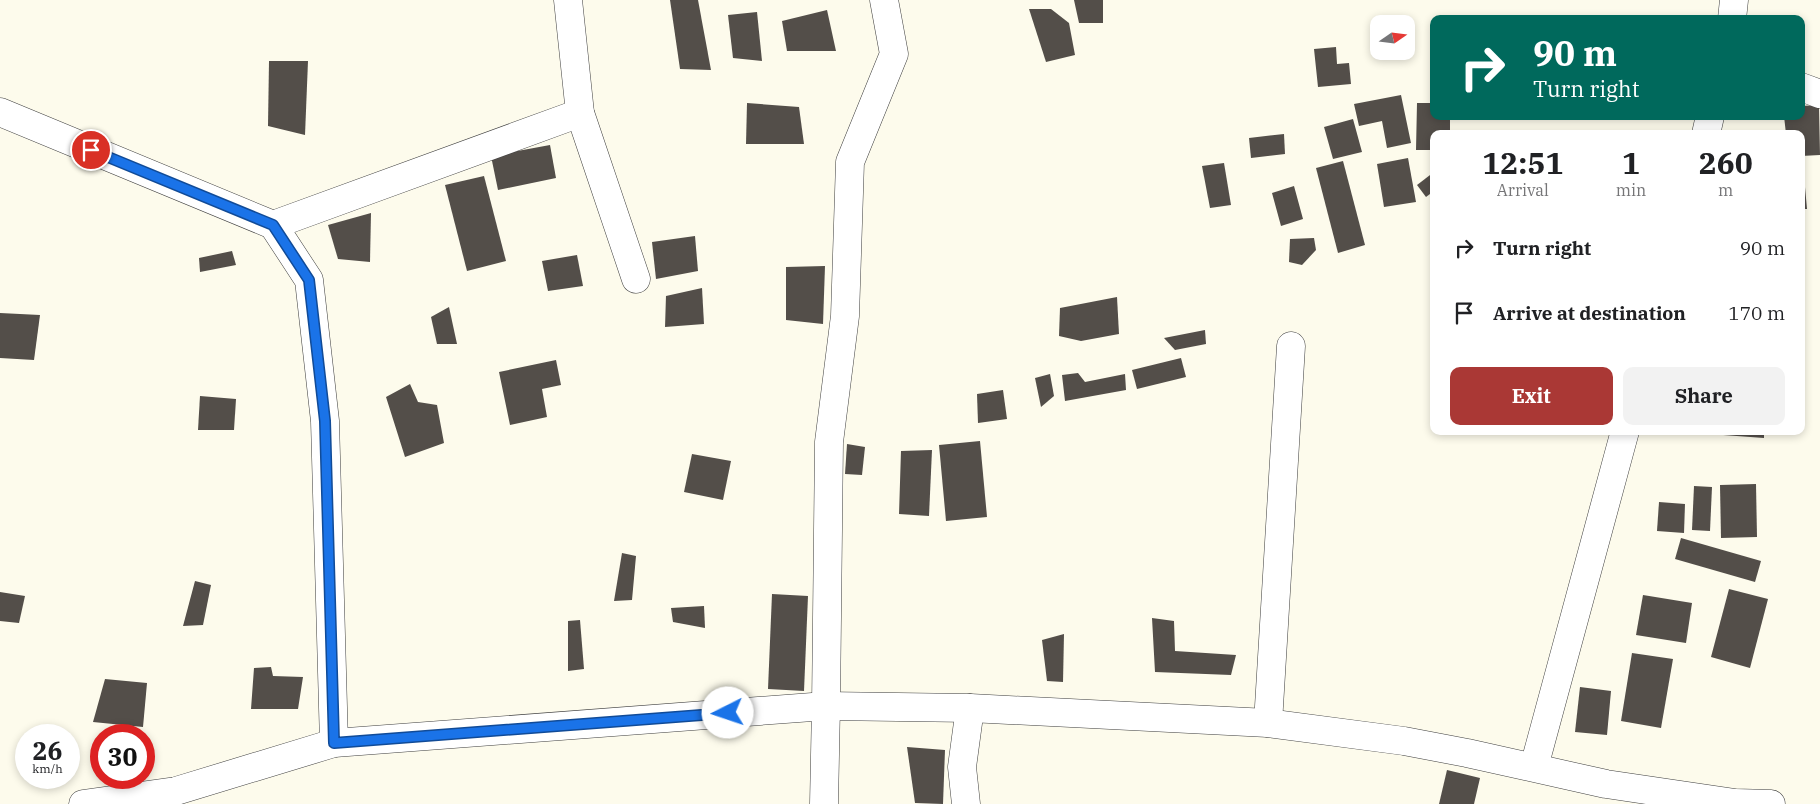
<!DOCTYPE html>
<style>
:root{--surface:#fff;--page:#f2f2f2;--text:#202124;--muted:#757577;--accent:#aa3835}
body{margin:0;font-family:"IBM Plex Serif",serif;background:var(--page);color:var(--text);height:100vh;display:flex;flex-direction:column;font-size:19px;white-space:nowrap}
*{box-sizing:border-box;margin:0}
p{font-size:16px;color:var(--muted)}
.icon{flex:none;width:28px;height:28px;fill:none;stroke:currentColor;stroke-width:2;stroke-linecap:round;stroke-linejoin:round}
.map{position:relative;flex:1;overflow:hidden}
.side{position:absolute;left:1430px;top:130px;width:375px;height:305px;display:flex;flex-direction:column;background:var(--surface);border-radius:10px;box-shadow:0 2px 8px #0003}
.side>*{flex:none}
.hud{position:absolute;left:1430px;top:15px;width:375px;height:105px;border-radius:10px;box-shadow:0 2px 8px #0003;background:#00695c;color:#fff;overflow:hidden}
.needle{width:32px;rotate:76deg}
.tools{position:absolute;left:1370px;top:15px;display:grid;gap:10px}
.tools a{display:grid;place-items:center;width:45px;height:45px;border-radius:10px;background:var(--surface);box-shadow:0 2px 8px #0003;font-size:25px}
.speed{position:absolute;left:15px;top:724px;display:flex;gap:10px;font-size:25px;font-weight:700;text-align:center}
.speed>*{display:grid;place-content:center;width:65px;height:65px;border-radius:50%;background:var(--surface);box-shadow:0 2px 8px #0003;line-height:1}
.speed small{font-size:12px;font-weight:400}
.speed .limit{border:8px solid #d22;background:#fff;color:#111}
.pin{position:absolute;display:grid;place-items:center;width:42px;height:42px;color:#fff;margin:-21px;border:2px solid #fff;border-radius:50%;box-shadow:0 1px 5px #0007}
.me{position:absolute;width:55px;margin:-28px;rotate:266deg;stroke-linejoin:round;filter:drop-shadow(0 0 4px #0008)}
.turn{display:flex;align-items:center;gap:18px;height:105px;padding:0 20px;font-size:22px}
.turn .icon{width:65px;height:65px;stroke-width:2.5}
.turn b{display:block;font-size:35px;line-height:42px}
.eta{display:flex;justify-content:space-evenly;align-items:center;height:85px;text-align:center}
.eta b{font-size:30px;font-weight:700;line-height:35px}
.button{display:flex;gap:10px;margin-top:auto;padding:10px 20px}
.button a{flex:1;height:58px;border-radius:10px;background:var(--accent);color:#fff;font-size:20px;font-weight:700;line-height:58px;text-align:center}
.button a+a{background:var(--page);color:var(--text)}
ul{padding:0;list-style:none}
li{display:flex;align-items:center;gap:15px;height:65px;padding:0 20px}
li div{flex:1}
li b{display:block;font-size:19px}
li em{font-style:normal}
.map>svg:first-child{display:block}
.building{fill:#534e49}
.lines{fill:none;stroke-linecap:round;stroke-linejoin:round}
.minor-casing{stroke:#3f3f3f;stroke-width:29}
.minor{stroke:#fff;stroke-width:28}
.route-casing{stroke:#114b97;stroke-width:12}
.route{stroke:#1a73e8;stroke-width:9}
</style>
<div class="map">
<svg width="1820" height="804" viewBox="0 0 1820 804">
<rect width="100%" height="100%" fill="#fdfbec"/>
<g class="building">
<path d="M 670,0 L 698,0 L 711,70 L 680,69 Z"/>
<path d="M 1074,0 L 1103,0 L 1103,23 L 1079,23 Z"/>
<path d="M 1029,9 L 1051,9 L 1069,23 L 1075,55 L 1046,62 Z"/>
<path d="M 827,10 L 836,51 L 787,51 L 782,21 Z"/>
<path d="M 757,12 L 762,61 L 733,58 L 728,15 Z"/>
<path d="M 1336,47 L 1337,64 L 1349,63 L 1351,84 L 1318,87 L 1314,49 Z"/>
<path d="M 269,61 L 308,61 L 305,135 L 268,126 Z"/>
<path d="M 1401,95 L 1411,143 L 1387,148 L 1382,121 L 1359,126 L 1354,104 Z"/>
<path d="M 747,103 L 799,107 L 804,144 L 746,144 Z"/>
<path d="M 1417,103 L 1434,103 L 1434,116 L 1450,116 L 1450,134 L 1434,134 L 1434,150 L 1416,150 Z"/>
<path d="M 1819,105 L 1820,155 L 1801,156 L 1801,134 L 1786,134 L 1784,116 L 1801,116 L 1801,106 Z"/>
<path d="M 1558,116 L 1578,116 L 1579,119 L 1558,120 Z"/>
<path d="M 1353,119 L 1362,152 L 1333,159 L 1324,127 Z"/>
<path d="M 1284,134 L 1285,154 L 1251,158 L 1249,138 Z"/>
<path d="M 550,145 L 556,178 L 498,190 L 491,156 Z"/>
<path d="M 1408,158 L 1416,202 L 1384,207 L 1377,164 Z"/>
<path d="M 1343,161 L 1365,245 L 1338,253 L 1316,168 Z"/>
<path d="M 1224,163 L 1231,205 L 1210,208 L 1202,166 Z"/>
<path d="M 1801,165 L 1803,165 L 1807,209 L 1801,209 Z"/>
<path d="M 1434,172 L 1434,191 L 1426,197 L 1417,185 Z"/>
<path d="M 484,176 L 506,261 L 467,271 L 445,185 Z"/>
<path d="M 1294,186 L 1303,219 L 1281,226 L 1272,193 Z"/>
<path d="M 371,213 L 370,262 L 338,259 L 328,225 Z"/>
<path d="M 695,236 L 698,271 L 656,279 L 652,242 Z"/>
<path d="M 1314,238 L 1316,250 L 1302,265 L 1289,262 L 1290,239 Z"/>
<path d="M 232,251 L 236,265 L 200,272 L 199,258 Z"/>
<path d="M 577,255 L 583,286 L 548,291 L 542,261 Z"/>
<path d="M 825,266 L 823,324 L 786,320 L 786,267 Z"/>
<path d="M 702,288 L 704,324 L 665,327 L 666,296 Z"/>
<path d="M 1117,297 L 1119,334 L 1081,341 L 1059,336 L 1060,308 Z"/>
<path d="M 449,307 L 457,344 L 437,344 L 431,317 Z"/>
<path d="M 0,313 L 40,315 L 34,360 L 0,358 Z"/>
<path d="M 1205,330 L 1206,344 L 1175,350 L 1164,338 Z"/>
<path d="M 1181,358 L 1186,377 L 1137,389 L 1132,370 Z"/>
<path d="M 556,360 L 561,385 L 542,389 L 547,417 L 510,425 L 499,372 Z"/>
<path d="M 1078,373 L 1085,382 L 1125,374 L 1126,390 L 1065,401 L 1062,375 Z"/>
<path d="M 1050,374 L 1054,396 L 1041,407 L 1035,378 Z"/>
<path d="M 410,384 L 418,402 L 437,405 L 444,443 L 405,457 L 386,397 Z"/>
<path d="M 1003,390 L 1007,419 L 978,423 L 977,394 Z"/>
<path d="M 200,396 L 236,399 L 234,430 L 198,430 Z"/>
<path d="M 1696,431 L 1764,431 L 1764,438 L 1696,433 Z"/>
<path d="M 980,441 L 987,517 L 946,521 L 939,445 Z"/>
<path d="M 847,444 L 865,447 L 862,475 L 845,474 Z"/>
<path d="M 932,450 L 929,516 L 899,514 L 901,451 Z"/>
<path d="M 692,454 L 731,461 L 723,500 L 684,492 Z"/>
<path d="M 1756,484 L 1757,537 L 1721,538 L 1720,485 Z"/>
<path d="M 1694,486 L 1712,487 L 1710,531 L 1692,530 Z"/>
<path d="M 1659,502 L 1685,504 L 1684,533 L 1657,531 Z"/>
<path d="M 1681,538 L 1761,561 L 1755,582 L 1675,559 Z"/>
<path d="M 622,553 L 636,556 L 632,600 L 614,601 Z"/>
<path d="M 195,581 L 211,585 L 203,625 L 183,626 Z"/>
<path d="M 1729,589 L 1768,599 L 1750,668 L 1711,657 Z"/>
<path d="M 0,592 L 25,596 L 19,623 L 0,621 Z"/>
<path d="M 772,594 L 808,596 L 804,691 L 768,689 Z"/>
<path d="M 1643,595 L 1692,603 L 1686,643 L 1636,635 Z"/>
<path d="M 704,606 L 705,628 L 673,622 L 671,608 Z"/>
<path d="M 1152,618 L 1174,621 L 1175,651 L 1236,655 L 1231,675 L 1155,672 Z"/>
<path d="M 580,620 L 584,669 L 568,671 L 568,621 Z"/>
<path d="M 1064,634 L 1063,682 L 1047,681 L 1042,640 Z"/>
<path d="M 1632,653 L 1673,659 L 1661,728 L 1621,721 Z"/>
<path d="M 271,667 L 273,676 L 303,677 L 298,709 L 251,709 L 254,668 Z"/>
<path d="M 105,679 L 147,683 L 143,727 L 93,722 Z"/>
<path d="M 1580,687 L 1611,691 L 1607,735 L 1575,732 Z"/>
<path d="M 907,747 L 945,750 L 943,804 L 915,803 Z"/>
<path d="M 1447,770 L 1480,778 L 1474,804 L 1439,804 Z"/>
</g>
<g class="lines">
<g class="minor-casing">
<g id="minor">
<path d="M 568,0 L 580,113 L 636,279"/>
<path d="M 1732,19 L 1734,0"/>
<path d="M 1801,87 L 1820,94"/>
<path d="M 0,112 L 273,225 L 309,280 L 325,421 L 334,743"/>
<path d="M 1706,134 L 1710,116"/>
<path d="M 273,225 L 580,113"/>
<path d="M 1268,723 L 1291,346"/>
<path d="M 1534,767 L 1625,431"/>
<path d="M 83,804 L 176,791 L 334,743 L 826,706 L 970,708 L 1268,723 L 1404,741 L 1467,753 L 1606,784 L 1735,803 L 1771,804"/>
<path d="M 824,804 L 826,706 L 829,442 L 845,316 L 850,162 L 894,54 L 884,0"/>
<path d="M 966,804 L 962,767 L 970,708"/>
</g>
</g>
<use href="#minor" class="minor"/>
</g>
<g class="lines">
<g class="route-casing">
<path id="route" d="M 91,150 L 273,225 L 309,280 L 325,421 L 334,743 L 728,713"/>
</g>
<use href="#route" class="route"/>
</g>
</svg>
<div class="tools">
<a><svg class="needle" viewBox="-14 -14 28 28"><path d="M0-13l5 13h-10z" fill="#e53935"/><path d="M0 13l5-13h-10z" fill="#757577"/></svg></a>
</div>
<div class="speed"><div>26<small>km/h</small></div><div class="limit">30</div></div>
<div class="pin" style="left:91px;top:150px;background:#d93025"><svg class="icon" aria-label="arrive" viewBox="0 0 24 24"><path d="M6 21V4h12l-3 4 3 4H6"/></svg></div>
<svg class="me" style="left:728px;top:713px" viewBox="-20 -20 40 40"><circle r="19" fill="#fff"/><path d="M0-13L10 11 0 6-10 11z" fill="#1a73e8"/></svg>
<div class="hud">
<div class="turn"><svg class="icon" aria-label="right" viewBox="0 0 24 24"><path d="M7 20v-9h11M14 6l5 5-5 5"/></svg><div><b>90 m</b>Turn right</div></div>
</div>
<section class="side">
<div class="eta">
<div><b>12:51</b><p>Arrival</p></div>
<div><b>1</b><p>min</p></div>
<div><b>260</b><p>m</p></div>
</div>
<ul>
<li><svg class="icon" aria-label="right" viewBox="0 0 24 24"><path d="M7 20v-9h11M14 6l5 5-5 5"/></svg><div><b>Turn right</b></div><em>90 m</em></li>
<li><svg class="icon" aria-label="arrive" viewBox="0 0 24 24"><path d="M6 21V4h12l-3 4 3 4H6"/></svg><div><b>Arrive at destination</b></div><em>170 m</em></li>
</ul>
<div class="button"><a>Exit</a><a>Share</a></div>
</section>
</div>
